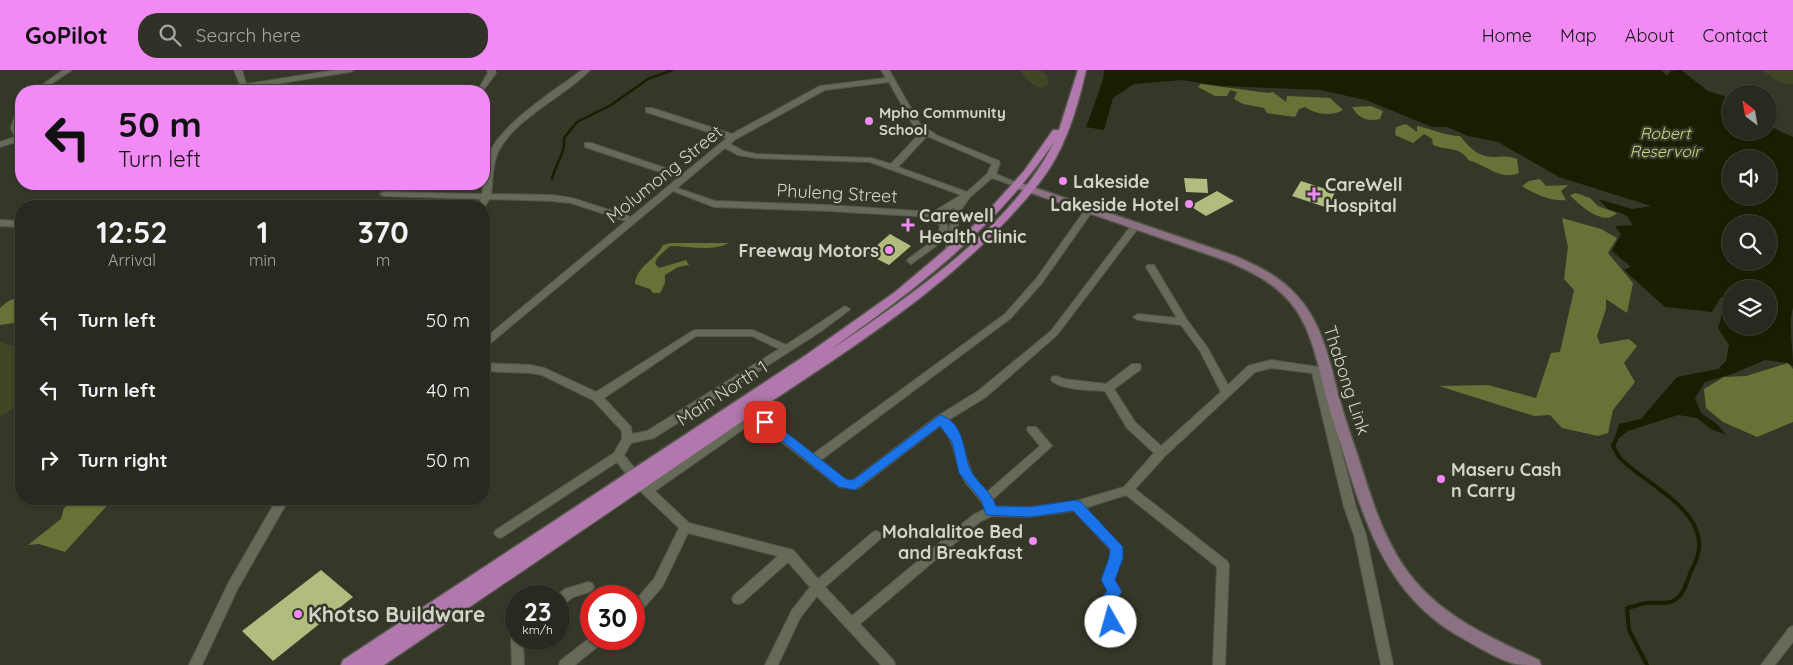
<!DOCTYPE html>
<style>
:root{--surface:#282a1f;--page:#303228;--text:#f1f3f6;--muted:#a5a7a4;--line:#44463d;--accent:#f18af4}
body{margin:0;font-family:Quicksand,sans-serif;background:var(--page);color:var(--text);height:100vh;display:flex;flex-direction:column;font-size:19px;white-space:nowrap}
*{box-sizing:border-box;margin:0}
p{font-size:16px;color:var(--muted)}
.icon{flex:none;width:28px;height:28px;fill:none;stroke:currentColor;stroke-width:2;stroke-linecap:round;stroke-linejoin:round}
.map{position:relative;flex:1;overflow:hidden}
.details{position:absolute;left:15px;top:130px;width:475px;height:305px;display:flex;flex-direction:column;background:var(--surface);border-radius:20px;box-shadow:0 1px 4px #0004,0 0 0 1px var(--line)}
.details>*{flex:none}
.hud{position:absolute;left:15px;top:15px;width:475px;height:105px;border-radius:20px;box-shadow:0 1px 4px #0004,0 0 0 1px var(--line);background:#f18af4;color:#111;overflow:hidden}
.needle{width:32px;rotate:329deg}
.tools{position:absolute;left:1722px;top:15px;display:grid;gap:10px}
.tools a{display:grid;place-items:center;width:55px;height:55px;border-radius:50%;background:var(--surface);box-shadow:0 1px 4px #0004,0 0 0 1px var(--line);font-size:25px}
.speed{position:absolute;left:505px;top:515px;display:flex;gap:10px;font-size:25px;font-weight:700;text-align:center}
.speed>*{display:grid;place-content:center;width:65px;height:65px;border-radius:50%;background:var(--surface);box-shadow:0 1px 4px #0004,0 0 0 1px var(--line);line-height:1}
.speed small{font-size:12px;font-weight:400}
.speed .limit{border:8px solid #d22;background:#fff;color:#111}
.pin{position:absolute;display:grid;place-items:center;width:42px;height:42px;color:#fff;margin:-21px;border-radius:10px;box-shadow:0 2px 8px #0006}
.me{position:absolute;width:55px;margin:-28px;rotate:353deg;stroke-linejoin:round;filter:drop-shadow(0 0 4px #0008)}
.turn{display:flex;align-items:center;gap:18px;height:105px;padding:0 20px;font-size:22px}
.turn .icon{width:65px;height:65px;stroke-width:2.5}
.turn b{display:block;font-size:35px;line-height:42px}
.eta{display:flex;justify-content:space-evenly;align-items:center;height:85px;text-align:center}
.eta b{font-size:30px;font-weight:800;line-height:35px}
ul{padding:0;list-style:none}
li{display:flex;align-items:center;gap:15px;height:70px;padding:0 20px}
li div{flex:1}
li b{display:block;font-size:19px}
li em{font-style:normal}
header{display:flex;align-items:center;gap:30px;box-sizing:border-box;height:70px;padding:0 25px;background:var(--accent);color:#111}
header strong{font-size:24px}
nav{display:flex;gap:28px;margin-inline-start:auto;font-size:18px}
.search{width:350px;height:45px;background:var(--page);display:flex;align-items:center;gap:12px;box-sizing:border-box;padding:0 18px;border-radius:20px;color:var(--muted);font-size:19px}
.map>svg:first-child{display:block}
.green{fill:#404724}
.forest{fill:#687236}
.water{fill:#1a1e00;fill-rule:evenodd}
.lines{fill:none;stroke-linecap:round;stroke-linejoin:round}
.stream-far1{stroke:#1a1e00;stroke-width:2.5}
.stream{stroke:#1a1e00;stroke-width:4}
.building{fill:#b1bd7f}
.minor-casing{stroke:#545649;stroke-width:2}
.secondary-casing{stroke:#545649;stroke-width:3}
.primary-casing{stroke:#545649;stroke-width:3}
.minor{fill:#666a58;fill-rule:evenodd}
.secondary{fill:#8b7182;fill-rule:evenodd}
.primary{fill:#b078ad;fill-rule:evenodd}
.route{fill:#1a73e8;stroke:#114b97}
.poi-dot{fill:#f18af4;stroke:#353829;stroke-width:2}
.labels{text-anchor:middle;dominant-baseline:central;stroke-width:5;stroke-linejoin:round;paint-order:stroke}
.far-poi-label{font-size:15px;font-weight:bold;fill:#d3d5cb;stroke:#353829;text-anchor:start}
.far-water-label{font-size:16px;font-style:italic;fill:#c9da81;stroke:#353829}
.street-label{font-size:18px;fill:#d3d5cb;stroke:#353829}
.poi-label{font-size:18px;font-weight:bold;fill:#d3d5cb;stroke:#353829;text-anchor:start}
.near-poi-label{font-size:21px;font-weight:bold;fill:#d3d5cb;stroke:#353829;text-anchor:start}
</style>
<header>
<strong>GoPilot</strong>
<div class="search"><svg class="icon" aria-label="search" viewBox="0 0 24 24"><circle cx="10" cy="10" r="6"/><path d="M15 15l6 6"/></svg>Search here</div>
<nav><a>Home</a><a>Map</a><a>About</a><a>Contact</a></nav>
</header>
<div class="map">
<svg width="1793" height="595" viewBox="0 0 1793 595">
<rect width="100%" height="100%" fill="#353829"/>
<g class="green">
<path d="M 1020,0 L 1040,0 L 1047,5 L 1048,15 L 1041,18 C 1030,14 1026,9 1020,0 Z"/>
<path d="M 1762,0 L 1793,0 L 1793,14 L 1780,13 Z"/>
<path d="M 0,271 L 8,275 L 21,276 L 21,334 L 0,346 Z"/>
</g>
<g class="forest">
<path d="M 1201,14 L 1268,23 L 1273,22 L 1286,32 L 1287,26 L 1330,28 L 1343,40 C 1332,47 1314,44 1305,37 L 1299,39 L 1295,47 L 1267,43 L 1264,38 L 1243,34 L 1234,29 L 1237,22 L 1230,20 L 1227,26 L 1215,26 L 1198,17 Z"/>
<path d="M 1371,36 L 1383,41 L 1380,49 C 1368,52 1358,48 1352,37 Z"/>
<path d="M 1406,54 L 1417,62 L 1417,56 C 1432,59 1446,66 1460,66 C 1469,77 1478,87 1493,87 C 1504,87 1505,85 1517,89 L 1519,103 C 1501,111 1486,95 1468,90 C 1462,77 1444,80 1433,75 L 1432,69 L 1424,64 L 1413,73 L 1395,65 L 1396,57 Z"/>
<path d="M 1540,109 L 1546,116 L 1568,115 L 1561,121 L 1566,130 C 1552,132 1534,124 1522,116 L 1529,111 Z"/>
<path d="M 1576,123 L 1590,128 L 1598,136 L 1617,143 C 1604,157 1580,136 1570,125 Z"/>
<path d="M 1562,148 L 1601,159 L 1617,168 L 1608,183 L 1633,213 L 1627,243 L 1606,229 L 1606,239 L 1597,266 L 1600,274 L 1629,269 L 1637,276 L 1624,293 L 1635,312 L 1613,340 L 1608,363 L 1598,366 L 1562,358 L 1550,345 L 1534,346 L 1439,316 L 1488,315 L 1536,328 L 1551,283 L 1560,282 L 1574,220 L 1564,209 L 1568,177 Z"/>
<path d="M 671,173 L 729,173 C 711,182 689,176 670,176 L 657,188 L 655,194 L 659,198 L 686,190 L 689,195 L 678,197 L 665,205 L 665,213 L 660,223 L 653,223 L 650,219 L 635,214 C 637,195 655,191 663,175 Z"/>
<path d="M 21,225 L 21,252 L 0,255 L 0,238 L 7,232 Z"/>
<path d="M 1788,293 L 1793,299 L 1793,352 L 1757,367 L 1723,352 L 1706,338 L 1704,319 L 1724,307 L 1746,306 Z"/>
<path d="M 75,429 L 113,429 L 65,482 L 39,474 L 28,475 L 61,449 L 64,438 Z"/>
</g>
<path class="water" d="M 1104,0 L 1661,0 L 1667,6 L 1671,1 L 1681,0 L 1708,21 L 1724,26 L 1731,35 L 1731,61 L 1769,61 L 1769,56 L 1793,67 L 1793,237 C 1788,257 1793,276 1793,296 L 1788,293 L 1765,290 L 1732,304 L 1705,312 L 1695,328 L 1701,343 L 1717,354 L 1726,365 L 1711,359 L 1697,348 L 1678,345 L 1628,361 L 1613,373 L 1619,354 L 1641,349 L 1677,307 L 1718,299 L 1726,291 L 1729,275 L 1718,258 L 1724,238 L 1730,231 L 1721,227 L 1712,242 L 1665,237 L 1624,200 L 1631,197 L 1612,181 L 1621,164 L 1615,156 L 1633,155 L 1626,145 L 1608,139 L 1598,129 L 1632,139 L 1651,136 L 1559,107 L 1498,72 L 1468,66 L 1447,57 L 1432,57 L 1366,30 L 1320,20 L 1220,16 L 1182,10 L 1134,14 L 1113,28 L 1104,60 L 1086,57 L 1103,10 ZM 1731,89 L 1769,89 L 1769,126 L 1731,126 ZM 1731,154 L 1769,154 L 1769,191 L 1731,191 ZM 1731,219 L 1769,219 L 1769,256 L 1731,256 Z"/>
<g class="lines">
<path class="stream-far1" d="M 552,109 C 555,95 566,82 564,68 L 577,52 L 611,35 L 648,9 L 672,0"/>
<path class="stream" d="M 1616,370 L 1613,376 L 1619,387 C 1647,417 1721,445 1693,497 C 1689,505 1687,514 1683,521 C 1674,538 1660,531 1646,533 C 1639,534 1633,537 1627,538 L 1629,560 L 1647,595"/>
</g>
<g class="building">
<path d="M 1184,108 L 1207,109 L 1208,123 L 1186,122 Z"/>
<path d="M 1301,111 L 1335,122 L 1328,138 L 1292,126 Z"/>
<path d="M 1217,121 L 1234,131 L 1206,146 L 1190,136 Z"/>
<path d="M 890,164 L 911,176 L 889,195 L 867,184 Z"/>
<path d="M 321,500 L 353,527 L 273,591 L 242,561 Z"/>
</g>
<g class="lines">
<g class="minor-casing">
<g id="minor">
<path d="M 63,0 L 72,0 L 41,21 L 34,21 Z"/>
<path d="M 234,0 L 242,0 L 246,14 L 336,0 L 354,0 L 350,2 L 244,19 L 210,21 L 213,19 L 240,15 Z"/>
<path d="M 487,0 L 495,0 L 496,3 L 483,21 L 477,21 L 488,3 Z"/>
<path d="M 582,0 L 590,0 C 565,26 514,49 498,82 C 492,95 493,111 491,124 L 552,125 L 572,128 L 631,147 L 678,108 L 585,77 L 585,73 L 591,73 L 683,104 L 727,68 L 646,42 L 646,38 L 652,38 L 732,64 L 820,16 L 886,8 L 881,0 L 889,0 L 920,54 L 938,66 L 999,91 L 1000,93 L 996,104 L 1022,115 L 1018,117 L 992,108 L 970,127 L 961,140 L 952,184 L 949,185 L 945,182 L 953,140 L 956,136 L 940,146 L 948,156 L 946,169 L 911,194 L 907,191 L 908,189 L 939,166 L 940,156 L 932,147 L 828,141 L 714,137 L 673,121 L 487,276 L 484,277 L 484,269 L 626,151 L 571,133 L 552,131 L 489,129 L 484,138 L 484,136 L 478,136 L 481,129 L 384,126 L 380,124 L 384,122 L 482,124 C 485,110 484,95 490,82 C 505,51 554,21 582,0 ZM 889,12 L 913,55 L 921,62 L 891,94 L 871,88 L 756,84 L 743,81 L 730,74 L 736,69 L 825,20 ZM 927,66 L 992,94 L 987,104 L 967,122 L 898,97 ZM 725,78 L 738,85 L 756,88 L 870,92 L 961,125 L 933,142 L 828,135 L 715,131 L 677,118 Z"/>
<path d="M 18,35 L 21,35 L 21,49 L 19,58 L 21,70 L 0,77 L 0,72 L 15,67 L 11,58 Z"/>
<path d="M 1090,136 L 1094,139 L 1042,213 L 1011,248 L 821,390 L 846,410 L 853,410 L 936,347 L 978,321 L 1051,261 L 1133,153 L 1139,153 L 1140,155 L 1139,157 L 1057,265 L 986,327 L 947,351 C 965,367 963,383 972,403 C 975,410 982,416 987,422 L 1040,376 L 1027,360 L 1028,357 L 1036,357 L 1052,376 L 992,430 L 995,436 L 1030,437 L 1076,431 L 1124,417 L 1154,383 L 1127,358 L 1105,321 C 1092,320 1059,320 1051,310 L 1052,307 L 1056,306 L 1064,309 L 1106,314 L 1132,294 L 1140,294 L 1141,297 L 1140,300 L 1114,319 L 1135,352 L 1161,376 L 1221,322 L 1200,281 L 1181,255 L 1138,250 L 1133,247 L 1138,244 L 1177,248 L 1146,197 L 1148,195 L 1154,195 L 1187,250 L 1207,277 L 1228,315 L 1248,296 L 1271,290 L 1332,299 L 1333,302 L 1332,305 L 1322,305 L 1356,437 L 1366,465 L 1393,595 L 1381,595 L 1354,465 L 1344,437 L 1312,303 L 1271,298 L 1255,302 L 1165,386 L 1135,419 L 1227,491 L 1229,495 L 1225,595 L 1213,595 L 1217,497 L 1126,425 L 1085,438 L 1122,477 L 1122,488 L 1114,510 L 1121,522 L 1113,532 L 1117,552 L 1112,567 L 1108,569 L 1104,567 L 1102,563 L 1105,552 L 1101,530 L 1108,521 L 1102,510 L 1110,488 L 1110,479 L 1074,441 L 1030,447 L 992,446 L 981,451 L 860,554 L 894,591 L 895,595 L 881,595 L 817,526 L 800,548 L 778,595 L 765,595 L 792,540 L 810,517 L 788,492 L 742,533 L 738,534 L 734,533 L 732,529 L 734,525 L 778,486 L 688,463 L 662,517 L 638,544 L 634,545 L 634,532 L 654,509 L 679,458 L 636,417 L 617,392 L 504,466 L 500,468 L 496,466 L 494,463 L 496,460 L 614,383 L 622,369 L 622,361 L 593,330 L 542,305 L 530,303 L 484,301 L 484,293 L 530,295 L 544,298 L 596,322 L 694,260 L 753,260 L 786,275 L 845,236 L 850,239 L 848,241 L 820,262 L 654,368 L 631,373 L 624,385 L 647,414 L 755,341 L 759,342 L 813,384 L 1005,244 L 1036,209 L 1087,137 ZM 696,266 L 752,266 L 779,279 L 647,361 L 632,364 L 631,357 L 604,328 ZM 755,351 L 839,417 L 855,419 L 859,418 L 940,356 C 957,372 953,391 964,410 C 970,420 980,427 985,439 L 973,445 L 852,546 L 825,517 L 880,469 L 882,466 L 880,463 L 876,461 L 872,463 L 818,509 L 793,480 L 689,453 L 655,421 Z"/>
<path d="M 0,150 L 21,151 L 21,157 L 0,156 Z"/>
<path d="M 277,429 L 289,429 L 237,520 L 202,595 L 189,595 L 229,512 Z"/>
<path d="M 588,512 L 592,513 L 594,517 L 592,521 L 573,527 L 563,535 L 559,536 L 559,526 L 556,526 L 565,519 Z"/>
<path d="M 1793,556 L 1793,572 L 1775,595 L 1761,595 L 1789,558 Z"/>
<path d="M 516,564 L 516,569 L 523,569 L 524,595 L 512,595 L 511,569 L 513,565 Z"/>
<path d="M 591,567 L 591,569 L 604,569 L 602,573 L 575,595 L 559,595 L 560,591 Z"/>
</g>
</g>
<g class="secondary-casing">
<path id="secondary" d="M 1018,112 L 1235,186 C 1258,196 1281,207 1298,227 C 1324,256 1330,295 1340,331 C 1346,353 1354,374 1361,396 C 1374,437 1387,478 1415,511 C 1448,550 1494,569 1539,590 L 1541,595 C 1533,595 1522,595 1515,594 C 1497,589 1480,578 1464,569 C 1394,531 1370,468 1347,395 C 1341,374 1333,352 1327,330 C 1318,297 1313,259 1290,232 C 1273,212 1250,201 1227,191 L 1014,117 L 1014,113 Z"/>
</g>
<g class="primary-casing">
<path id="primary" d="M 1078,0 L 1086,0 C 1077,40 1065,80 1040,112 C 961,212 850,278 747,348 C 626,431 505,513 384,595 L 341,595 L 343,590 L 806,285 L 895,222 L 978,152 L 1024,101 L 1053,60 L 1059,60 ZM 1054,72 C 1011,159 905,230 827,282 C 913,221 994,161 1054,72 Z"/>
</g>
<use href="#minor" class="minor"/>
<use href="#secondary" class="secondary"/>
<use href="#primary" class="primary"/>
</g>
<path class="route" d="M 940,345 C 966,353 962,382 971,401 C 978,414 991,421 996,436 L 1030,437 L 1076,430 L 1081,432 L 1123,477 L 1123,488 L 1115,510 L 1122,522 L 1114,532 L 1118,552 L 1116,556 L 1111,558 L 1106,556 L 1100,530 L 1107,521 L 1101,510 L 1109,488 L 1110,479 L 1073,441 L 1030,447 L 986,445 L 981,430 L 959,403 L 952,372 L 940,356 L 855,420 L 839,417 L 759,352 L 761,349 L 769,349 L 846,409 L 853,410 Z"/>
<g class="poi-dot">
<circle cx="869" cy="51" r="5"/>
<circle cx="1063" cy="111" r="5"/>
<path d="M1311.5 116.5h5v5h5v5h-5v5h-5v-5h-5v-5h5z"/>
<circle cx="1189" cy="134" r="5"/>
<path d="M905.5 147.5h5v5h5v5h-5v5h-5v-5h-5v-5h5z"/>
<circle cx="889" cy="180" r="5"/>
<circle cx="1441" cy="409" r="5"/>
<circle cx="1033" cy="471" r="5"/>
<circle cx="298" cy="544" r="5"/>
</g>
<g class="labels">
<g class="far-poi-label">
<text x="879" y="42">Mpho Community<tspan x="879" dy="17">School</tspan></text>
</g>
<g class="far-water-label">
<text x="1665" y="63">Robert<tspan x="1665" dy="18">Reservoir</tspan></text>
</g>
<g class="street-label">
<text transform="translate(664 104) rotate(-39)">Molumong Street</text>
<text transform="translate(837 123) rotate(3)">Phuleng Street</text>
<text transform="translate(1347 310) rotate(72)">Thabong Link</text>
<text transform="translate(722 323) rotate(-33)">Main North 1</text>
</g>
<g class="poi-label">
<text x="1073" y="111">Lakeside</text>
<text x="1325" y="114">CareWell<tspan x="1325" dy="21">Hospital</tspan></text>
<text x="1179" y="134" text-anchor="end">Lakeside Hotel</text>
<text x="919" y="145">Carewell<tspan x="919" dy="21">Health Clinic</tspan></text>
<text x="879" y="180" text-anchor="end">Freeway Motors</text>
<text x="1451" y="399">Maseru Cash<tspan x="1451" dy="21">n Carry</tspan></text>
<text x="1023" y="461" text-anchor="end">Mohalalitoe Bed<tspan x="1023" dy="21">and Breakfast</tspan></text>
</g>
<g class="near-poi-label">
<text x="308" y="544">Khotso Buildware</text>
</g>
</g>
</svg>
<div class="tools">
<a><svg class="needle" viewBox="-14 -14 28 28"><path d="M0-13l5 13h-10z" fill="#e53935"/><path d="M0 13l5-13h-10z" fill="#a5a7a4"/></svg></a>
<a><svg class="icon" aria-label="sound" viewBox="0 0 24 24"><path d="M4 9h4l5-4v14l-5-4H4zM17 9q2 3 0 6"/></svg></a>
<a><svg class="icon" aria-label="search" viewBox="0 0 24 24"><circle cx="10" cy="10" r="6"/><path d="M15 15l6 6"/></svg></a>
<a><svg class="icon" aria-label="layers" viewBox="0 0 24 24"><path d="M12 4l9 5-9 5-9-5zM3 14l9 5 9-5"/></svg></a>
</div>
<div class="speed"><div>23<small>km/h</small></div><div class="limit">30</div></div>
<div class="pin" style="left:765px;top:352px;background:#d93025"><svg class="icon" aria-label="arrive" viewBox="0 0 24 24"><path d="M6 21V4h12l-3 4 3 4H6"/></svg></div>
<svg class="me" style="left:1111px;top:552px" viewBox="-20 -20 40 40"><circle r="19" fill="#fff"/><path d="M0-13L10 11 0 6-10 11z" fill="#1a73e8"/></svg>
<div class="hud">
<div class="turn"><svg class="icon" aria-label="left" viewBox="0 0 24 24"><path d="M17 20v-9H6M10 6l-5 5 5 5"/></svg><div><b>50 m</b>Turn left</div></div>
</div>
<section class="details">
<div class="eta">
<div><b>12:52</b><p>Arrival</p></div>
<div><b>1</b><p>min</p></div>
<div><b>370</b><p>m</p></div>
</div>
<ul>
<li><svg class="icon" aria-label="left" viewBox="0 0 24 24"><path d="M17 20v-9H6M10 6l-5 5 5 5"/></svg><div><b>Turn left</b></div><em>50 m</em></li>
<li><svg class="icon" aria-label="left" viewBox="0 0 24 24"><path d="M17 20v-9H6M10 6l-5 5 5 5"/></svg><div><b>Turn left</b></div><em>40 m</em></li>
<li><svg class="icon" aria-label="right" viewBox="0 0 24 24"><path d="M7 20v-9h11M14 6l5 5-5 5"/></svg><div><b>Turn right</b></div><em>50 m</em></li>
</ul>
</section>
</div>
